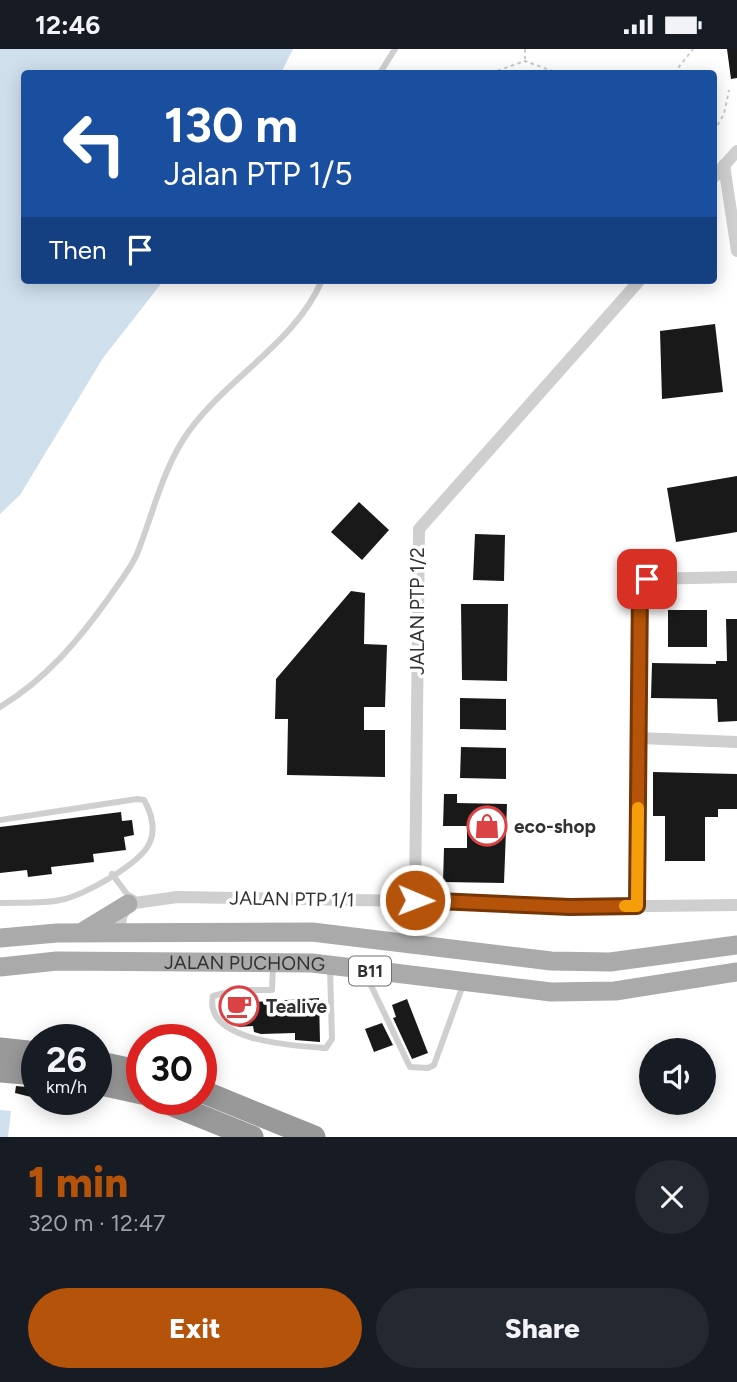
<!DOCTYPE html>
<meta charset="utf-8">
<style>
:root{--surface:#171b24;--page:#242831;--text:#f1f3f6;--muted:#9ea1a6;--accent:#b45309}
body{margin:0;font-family:Figtree,sans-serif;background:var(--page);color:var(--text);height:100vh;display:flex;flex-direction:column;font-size:26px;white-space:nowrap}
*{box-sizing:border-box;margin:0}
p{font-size:23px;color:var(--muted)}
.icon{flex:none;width:38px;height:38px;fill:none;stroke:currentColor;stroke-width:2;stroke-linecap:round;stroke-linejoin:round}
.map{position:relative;height:1088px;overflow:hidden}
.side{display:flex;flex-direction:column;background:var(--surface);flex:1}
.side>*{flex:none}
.banner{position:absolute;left:21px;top:21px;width:696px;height:214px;border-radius:7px;box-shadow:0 4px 18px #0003;background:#1a4fa0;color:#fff;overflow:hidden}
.tools{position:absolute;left:639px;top:989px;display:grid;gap:14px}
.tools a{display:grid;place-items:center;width:77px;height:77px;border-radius:50%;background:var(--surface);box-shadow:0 4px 18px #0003;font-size:35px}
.speed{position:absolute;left:21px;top:975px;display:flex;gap:14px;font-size:35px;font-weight:700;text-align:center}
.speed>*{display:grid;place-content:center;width:91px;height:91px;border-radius:50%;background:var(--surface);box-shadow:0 4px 18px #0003;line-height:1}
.speed small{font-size:18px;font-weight:400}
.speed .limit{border:10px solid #d22;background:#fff;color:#111}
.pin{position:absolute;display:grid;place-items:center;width:60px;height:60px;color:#fff;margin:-30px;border-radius:14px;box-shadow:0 4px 10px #0006}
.me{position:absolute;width:77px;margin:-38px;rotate:91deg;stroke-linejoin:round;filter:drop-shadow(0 0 5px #0008)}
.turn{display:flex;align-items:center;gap:24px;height:147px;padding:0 28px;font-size:32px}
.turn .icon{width:91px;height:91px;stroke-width:2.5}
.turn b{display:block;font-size:49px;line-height:60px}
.then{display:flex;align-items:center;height:66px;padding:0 28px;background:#0003;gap:14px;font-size:26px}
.round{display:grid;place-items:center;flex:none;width:74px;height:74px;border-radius:37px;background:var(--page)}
.head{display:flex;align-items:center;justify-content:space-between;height:119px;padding:0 28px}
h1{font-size:42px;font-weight:800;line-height:52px;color:var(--accent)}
.cta{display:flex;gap:14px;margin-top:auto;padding:14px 28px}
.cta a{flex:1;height:80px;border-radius:42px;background:var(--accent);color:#fff;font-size:28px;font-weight:800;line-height:80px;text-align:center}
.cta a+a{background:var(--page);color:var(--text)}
.status{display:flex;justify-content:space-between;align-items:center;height:49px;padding:0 35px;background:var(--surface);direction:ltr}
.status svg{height:19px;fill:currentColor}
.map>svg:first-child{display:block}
.water{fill:#cfdfeb}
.building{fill:#191919}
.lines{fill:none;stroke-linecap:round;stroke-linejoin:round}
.path{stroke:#c9c9c9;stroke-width:2;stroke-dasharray:3.5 3.5;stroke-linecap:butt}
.lane{stroke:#cfcfcf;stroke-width:6}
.street{stroke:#cfcfcf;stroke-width:12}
.primary{stroke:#aaa;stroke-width:19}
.highway{stroke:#999;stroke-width:23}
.route-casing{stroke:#753606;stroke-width:18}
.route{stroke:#b45309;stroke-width:12}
.slow{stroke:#f59e0b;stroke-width:12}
.labels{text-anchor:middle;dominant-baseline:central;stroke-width:7;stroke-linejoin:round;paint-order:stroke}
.shield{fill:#fff;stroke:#707070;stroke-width:2}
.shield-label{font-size:18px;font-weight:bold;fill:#323232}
.street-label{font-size:19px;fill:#323232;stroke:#fff}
.poi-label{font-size:19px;font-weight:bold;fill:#323232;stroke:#fff;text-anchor:start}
</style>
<div class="status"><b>12:46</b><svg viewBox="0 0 49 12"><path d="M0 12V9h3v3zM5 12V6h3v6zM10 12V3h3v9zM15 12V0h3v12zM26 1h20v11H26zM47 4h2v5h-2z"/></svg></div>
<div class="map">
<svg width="737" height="1088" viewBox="0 0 737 1088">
<rect width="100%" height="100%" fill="#fff"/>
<g class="water">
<path d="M 0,0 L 293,0 L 281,24 L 24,24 L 24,231 L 164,231 L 103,309 L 20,446 L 0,465 Z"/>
<path d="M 0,1061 L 11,1062 L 8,1088 L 0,1088 Z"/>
</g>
<g class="building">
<path d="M 727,0 L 737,0 L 737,29 L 731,30 Z"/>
<path d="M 715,275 L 723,343 L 662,350 L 660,282 Z"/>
<path d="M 737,427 L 737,483 L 676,493 L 667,439 Z"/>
<path d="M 359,453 L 389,481 L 362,511 L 331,483 Z"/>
<path d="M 475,485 L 505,486 L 504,532 L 473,531 Z"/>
<path d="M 351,542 L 365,544 L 364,595 L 387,596 L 385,658 L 364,658 L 364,681 L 385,681 L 385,728 L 287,726 L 288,670 L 275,670 L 276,630 Z"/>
<path d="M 461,555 L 508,555 L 507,632 L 462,631 Z"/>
<rect x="668" y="561" width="39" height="37"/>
<path d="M 726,570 L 737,570 L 737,672 L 718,673 L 717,650 L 651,649 L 652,614 L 716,615 L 716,612 L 727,612 Z"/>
<path d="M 460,649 L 506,650 L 506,681 L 460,680 Z"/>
<path d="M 461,698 L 506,699 L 506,730 L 460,729 Z"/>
<path d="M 653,723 L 737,725 L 737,760 L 718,760 L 718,768 L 705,768 L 705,812 L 665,812 L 665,767 L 653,767 Z"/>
<path d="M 444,745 L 457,745 L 457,754 L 507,755 L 504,834 L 443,833 L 444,799 L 467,799 L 467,777 L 443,777 Z"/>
<path d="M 121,763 L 122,772 L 132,771 L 134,786 L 124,788 L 126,801 L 93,805 L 94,813 L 51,818 L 52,825 L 28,828 L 27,821 L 0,824 L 0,778 Z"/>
<path d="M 319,949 L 320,993 L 295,991 L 295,984 L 261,985 L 254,983 L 253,977 L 239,978 L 233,974 L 233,950 L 253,950 L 253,953 Z"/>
<path d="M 407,950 L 428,1004 L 412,1010 L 393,969 L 396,968 L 392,956 Z"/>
<path d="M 382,974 L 393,996 L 374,1003 L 365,980 Z"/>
<path d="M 16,1037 L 37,1039 L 35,1049 L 15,1044 Z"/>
</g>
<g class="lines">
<g class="path">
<path d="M 525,0 L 525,10"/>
<path d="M 491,24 L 525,12 L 558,24"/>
<path d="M 674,24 L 693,0"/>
<path d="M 714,82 L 724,65 L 729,41"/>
</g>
<g class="lane">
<path d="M 380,24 L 395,0"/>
<path d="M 0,658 C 46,630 77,593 108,550 C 118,535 130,521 137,505 C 153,465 163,418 189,382 C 228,328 296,293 322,231"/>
<path d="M 0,771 L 137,750 L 144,751 C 151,763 156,780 150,793 C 142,814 82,848 60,851 C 41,855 20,853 0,854"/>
<path d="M 112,825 L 127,845 L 134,849"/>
<path d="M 273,916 L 272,941 L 236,941 L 213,947 C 203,993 297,997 326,999 L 332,990 L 330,919"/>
<path d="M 366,926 L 410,1018 L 428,1019 L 434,1016 L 463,936"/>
</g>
<g class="street">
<path d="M 724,116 L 737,202"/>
<path d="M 714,128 L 737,102"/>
<path d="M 639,689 L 737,693"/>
<path d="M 415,851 L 419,480 L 640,231"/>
<path d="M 637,857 L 640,538 L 647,530 L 737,528"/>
<path d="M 120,883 L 121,868 L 128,855 L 177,848 L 522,854 L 570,858 L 737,856"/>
</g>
<g class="primary">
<path d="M 82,883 L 128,855"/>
<path d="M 0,889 L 57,884 L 312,883 L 551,912 L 610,913 L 737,896"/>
<path id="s1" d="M 0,918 L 57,912 L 312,914 L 551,943 L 615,942 L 737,923"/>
</g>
<g class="highway">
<path d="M 0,1000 L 37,1004"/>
<path d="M 96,1013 L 142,1023"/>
<path d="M 0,1022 L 37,1025"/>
<path d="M 96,1034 L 142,1044"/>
<path d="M 201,1042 L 314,1088"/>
<path d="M 158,1050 L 252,1088"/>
</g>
</g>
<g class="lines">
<g class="route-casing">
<path id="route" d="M 415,851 L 570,858 L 637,857 L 640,538 L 647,530"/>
</g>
<use href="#route" class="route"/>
<path class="slow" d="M 625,857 L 637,857 L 638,759"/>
</g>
<defs>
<g id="shop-ring" transform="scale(2.0125)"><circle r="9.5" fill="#fff" stroke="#da4245" stroke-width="1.5"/><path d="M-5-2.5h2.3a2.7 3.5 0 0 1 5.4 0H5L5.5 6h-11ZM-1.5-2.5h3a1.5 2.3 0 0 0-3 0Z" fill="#da4245"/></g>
<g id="cafe-ring" transform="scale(2.0125)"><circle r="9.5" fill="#fff" stroke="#da4245" stroke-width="1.5"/><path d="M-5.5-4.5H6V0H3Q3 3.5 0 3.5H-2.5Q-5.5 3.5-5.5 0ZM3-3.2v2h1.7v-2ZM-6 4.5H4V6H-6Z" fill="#da4245"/></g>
</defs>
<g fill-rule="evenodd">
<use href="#shop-ring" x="487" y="777"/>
<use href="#cafe-ring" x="239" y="957"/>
</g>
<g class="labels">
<rect class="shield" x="349" y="907.5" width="42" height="29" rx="5"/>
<g class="shield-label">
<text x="370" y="922">B11</text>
</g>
<g class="street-label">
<text transform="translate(417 562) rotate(-90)">JALAN PTP 1/2</text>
<text transform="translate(292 850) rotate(1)">JALAN PTP 1/1</text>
<text stroke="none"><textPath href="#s1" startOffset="245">JALAN PUCHONG</textPath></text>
</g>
<g class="poi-label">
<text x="514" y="777">eco-shop</text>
<text x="266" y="957">Tealive</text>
</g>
</g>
</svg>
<div class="tools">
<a><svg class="icon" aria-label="sound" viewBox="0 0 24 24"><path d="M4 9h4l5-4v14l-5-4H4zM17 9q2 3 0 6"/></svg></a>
</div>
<div class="speed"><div>26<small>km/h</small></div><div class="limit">30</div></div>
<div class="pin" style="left:647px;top:530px;background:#d93025"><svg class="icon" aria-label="arrive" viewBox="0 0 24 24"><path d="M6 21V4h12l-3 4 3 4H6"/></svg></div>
<svg class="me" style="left:415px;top:851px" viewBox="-20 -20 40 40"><circle r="17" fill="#b45309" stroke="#fff" stroke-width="3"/><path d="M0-11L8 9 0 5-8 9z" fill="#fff"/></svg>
<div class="banner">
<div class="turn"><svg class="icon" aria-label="left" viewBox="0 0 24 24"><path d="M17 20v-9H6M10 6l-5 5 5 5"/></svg><div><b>130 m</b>Jalan PTP 1/5</div></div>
<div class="then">Then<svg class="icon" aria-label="arrive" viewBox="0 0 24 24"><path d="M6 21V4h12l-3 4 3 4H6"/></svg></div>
</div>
</div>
<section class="side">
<div class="head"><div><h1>1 min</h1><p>320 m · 12:47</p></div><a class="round"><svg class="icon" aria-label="close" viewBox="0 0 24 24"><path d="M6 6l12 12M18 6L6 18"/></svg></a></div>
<div class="cta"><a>Exit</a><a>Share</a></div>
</section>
